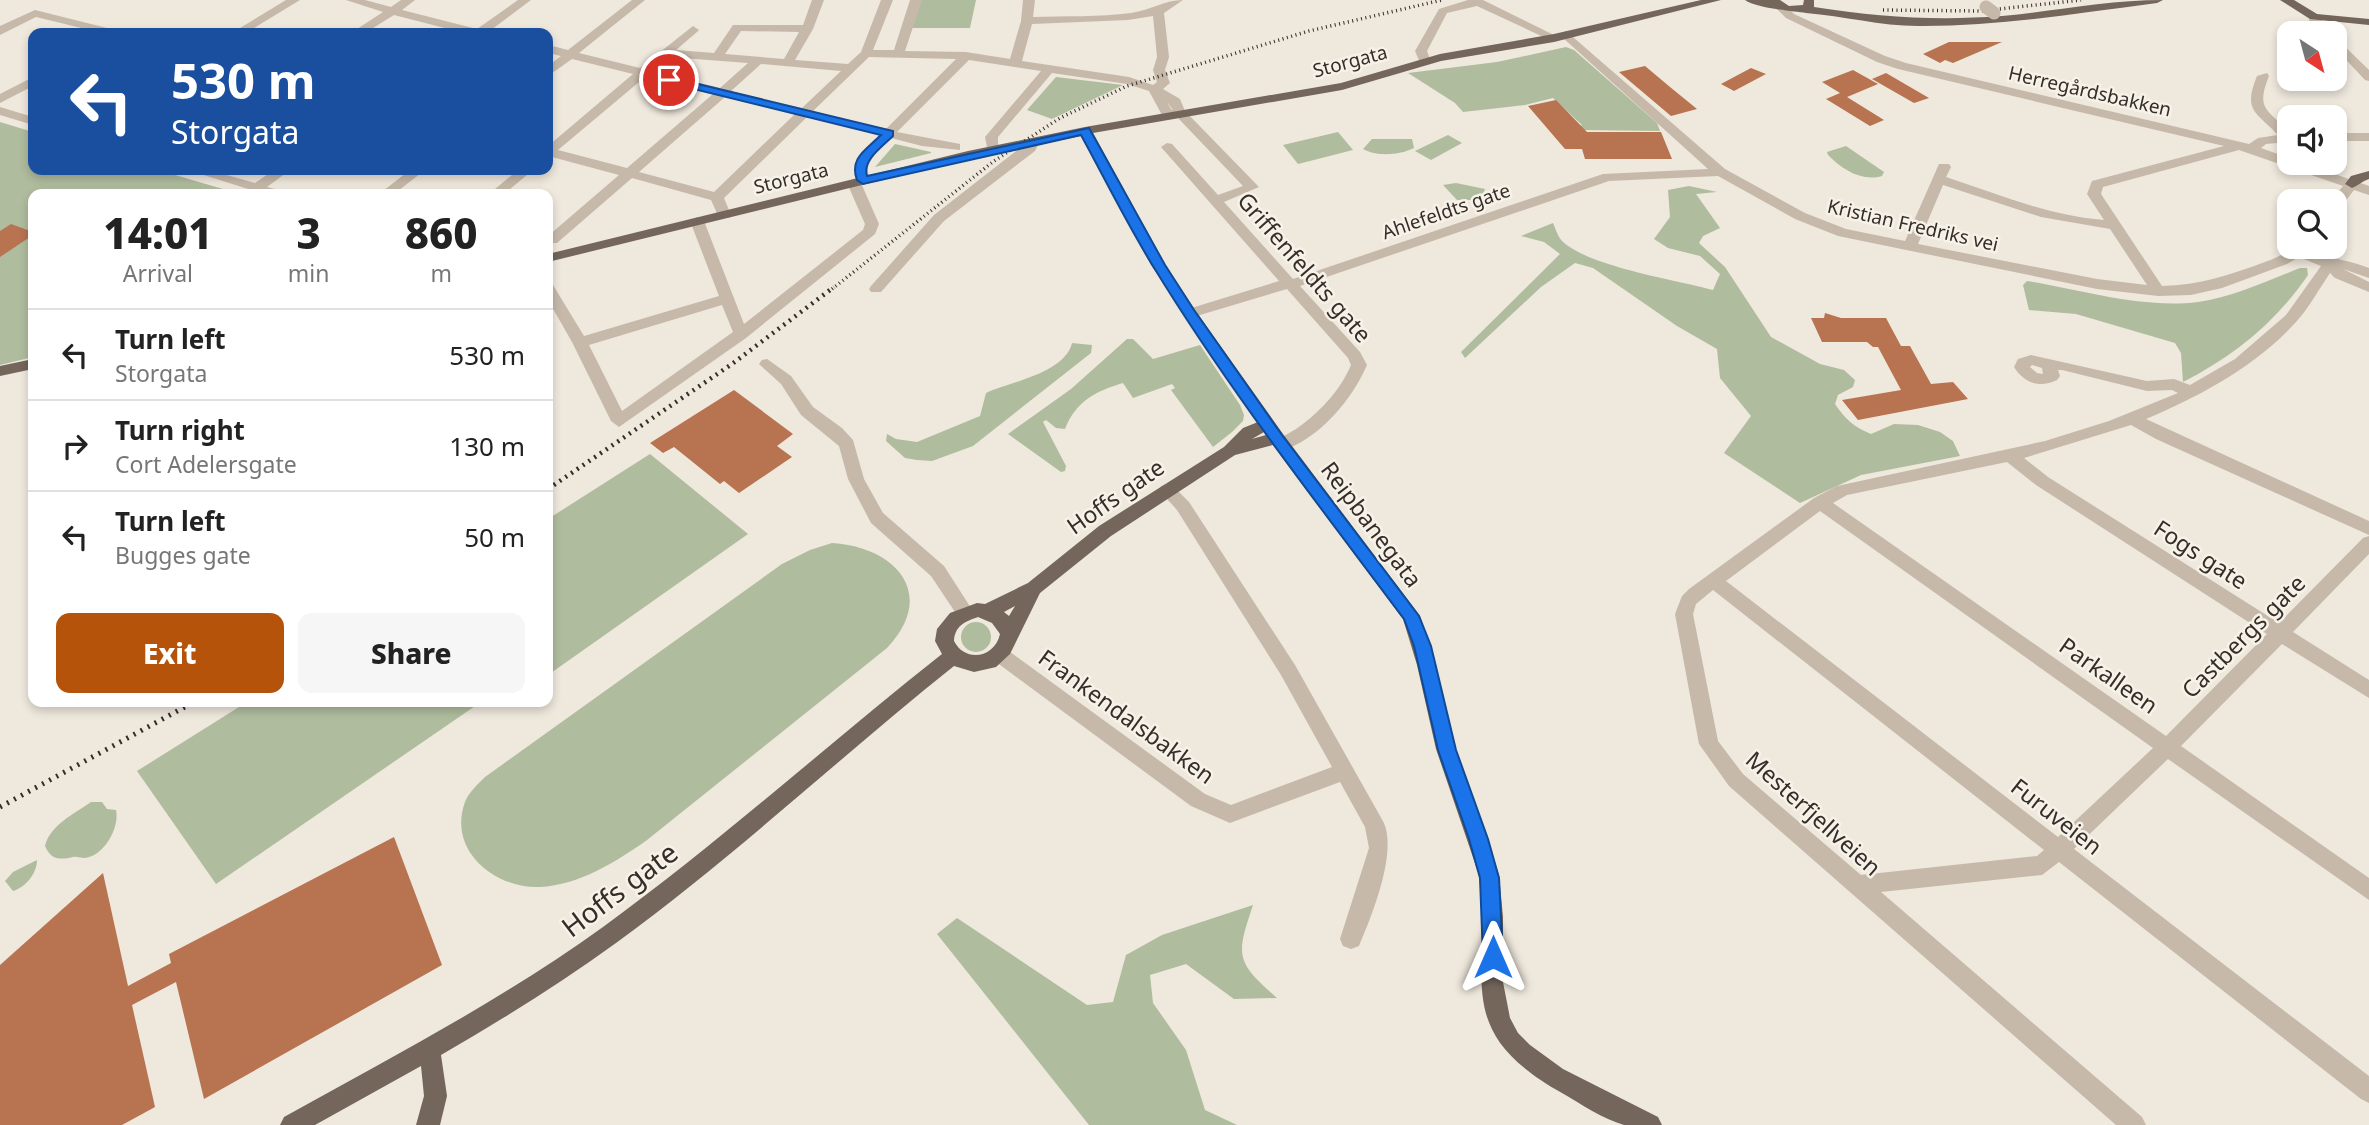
<!DOCTYPE html>
<meta charset="utf-8">
<style>
:root{--surface:#fff;--page:#f6f6f6;--text:#222;--muted:#767676;--line:#e0e0e0;--accent:#b45309}
body{margin:0;font-family:"Noto Sans",sans-serif;background:var(--page);color:var(--text);height:100vh;display:flex;flex-direction:column;font-size:26px;white-space:nowrap}
*{box-sizing:border-box;margin:0}
p{font-size:23px;color:var(--muted)}
.icon{flex:none;width:38px;height:38px;fill:none;stroke:currentColor;stroke-width:2;stroke-linecap:round;stroke-linejoin:round}
.map{position:relative;flex:1;overflow:hidden}
.side{position:absolute;left:28px;top:189px;width:525px;height:518px;display:flex;flex-direction:column;background:var(--surface);border-radius:14px;box-shadow:0 4px 10px #0003}
.side>*{flex:none}
.banner{position:absolute;left:28px;top:28px;width:525px;height:147px;border-radius:14px;box-shadow:0 4px 10px #0003;background:#1a4fa0;color:#fff;overflow:hidden}
.needle{width:46px;rotate:144deg}
.tools{position:absolute;left:2277px;top:21px;display:grid;gap:14px}
.tools a{display:grid;place-items:center;width:70px;height:70px;border-radius:14px;background:var(--surface);box-shadow:0 4px 10px #0003;font-size:35px}
.pin{position:absolute;display:grid;place-items:center;width:60px;height:60px;color:#fff;margin:-30px;border:4px solid #fff;border-radius:50%;box-shadow:0 2px 7px #0007}
.me{position:absolute;width:77px;margin:-38px;rotate:0deg;stroke-linejoin:round;filter:drop-shadow(0 0 5px #0008)}
.turn{display:flex;align-items:center;gap:24px;height:147px;padding:0 28px;font-size:32px}
.turn .icon{width:91px;height:91px;stroke-width:2.5}
.turn b{display:block;font-size:49px;line-height:60px}
.eta{display:flex;justify-content:space-evenly;align-items:center;height:119px;text-align:center}
.eta b{font-size:42px;font-weight:800;line-height:49px}
.cta{display:flex;gap:14px;margin-top:auto;padding:14px 28px}
.cta a{flex:1;height:80px;border-radius:14px;background:var(--accent);color:#fff;font-size:28px;font-weight:800;line-height:80px;text-align:center}
.cta a+a{background:var(--page);color:var(--text)}
ul{padding:0;list-style:none}
li{display:flex;align-items:center;gap:21px;height:91px;padding:0 28px;border-top:2px solid var(--line)}
li div{flex:1}
li b{display:block;font-size:26px}
li em{font-style:normal}
.map>svg:first-child{display:block}
.green{fill:#b0bc9e}
.building{fill:#b87351}
.lines{fill:none;stroke-linecap:round;stroke-linejoin:round}
.minor{fill:#c6b9aa;fill-rule:evenodd}
.major{fill:#74665b;fill-rule:evenodd}
.rail-far2{stroke:#342d29;stroke-width:3.5;stroke-dasharray:1 3.5;stroke-linecap:butt}
.rail-far1{stroke:#342d29;stroke-width:4.5;stroke-dasharray:2 5;stroke-linecap:butt}
.rail{stroke:#342d29;stroke-width:5;stroke-dasharray:2 6;stroke-linecap:butt}
.minor-bridge{stroke:#c6b9aa;stroke-width:13}
.route{fill:#1a73e8;stroke:#114b97;stroke-width:2}
.labels{text-anchor:middle;dominant-baseline:central;stroke-width:5;stroke-linejoin:round;paint-order:stroke}
.far-street-label{font-size:19px;fill:#342d29;stroke:#f7f2e8}
.street-label{font-size:23px;fill:#342d29;stroke:#f7f2e8}
.near-street-label{font-size:28px;fill:#342d29;stroke:#f7f2e8}
</style>
<div class="map">
<svg width="2369" height="1125" viewBox="0 0 2369 1125">
<rect width="100%" height="100%" fill="#efe8dd"/>
<g class="green">
<path d="M 920,0 L 976,0 L 970,28 L 910,28 Z"/>
<path d="M 1566,47 L 1574,50 L 1657,123 L 1660,131 L 1582,130 L 1578,127 L 1582,125 L 1553,98 L 1525,105 L 1463,112 L 1455,103 L 1408,73 L 1497,62 Z"/>
<path d="M 1056,77 L 1123,85 L 1052,119 L 1027,110 Z"/>
<path d="M 0,122 L 33,132 L 33,170 L 158,170 L 240,194 L 33,194 L 33,357 L 0,365 Z"/>
<path d="M 1338,132 L 1353,150 L 1298,164 L 1283,145 Z"/>
<path d="M 1448,135 L 1462,143 L 1431,160 L 1415,151 Z"/>
<path d="M 1372,139 L 1412,139 L 1414,148 C 1400,155 1377,157 1363,149 Z"/>
<path d="M 895,144 L 931,152 L 931,153 L 875,167 Z"/>
<path d="M 1846,146 L 1884,172 L 1882,176 C 1861,182 1842,169 1828,155 L 1827,152 Z"/>
<path d="M 1456,183 L 1485,189 L 1481,200 L 1457,200 L 1443,185 Z"/>
<path d="M 1689,186 L 1717,192 L 1696,194 L 1720,228 L 1703,236 L 1699,243 L 1725,267 L 1771,337 L 1820,364 L 1844,370 L 1855,380 L 1853,387 L 1838,395 L 1835,404 C 1845,419 1854,427 1871,434 L 1894,424 L 1918,425 L 1940,432 L 1953,441 L 1960,456 L 1861,475 L 1800,503 L 1724,453 L 1751,416 L 1720,378 L 1717,349 L 1677,326 L 1593,268 L 1575,263 L 1541,287 L 1465,358 L 1461,352 L 1560,254 L 1544,242 L 1521,236 L 1553,223 C 1556,230 1558,237 1563,242 C 1591,267 1676,280 1713,290 L 1720,274 L 1700,256 L 1668,248 L 1654,239 L 1670,217 L 1668,190 Z"/>
<path d="M 2300,268 L 2307,268 L 2308,275 C 2276,322 2234,356 2183,382 L 2181,353 L 2175,343 L 2076,314 L 2029,310 L 2023,285 L 2027,281 C 2082,290 2142,309 2198,302 C 2233,297 2267,281 2300,268 Z"/>
<path d="M 1127,339 L 1133,339 L 1153,359 L 1200,345 L 1240,405 L 1244,415 L 1243,421 L 1232,432 L 1213,447 L 1171,390 L 1175,388 L 1172,384 L 1133,398 L 1123,383 C 1096,391 1076,401 1065,429 L 1056,428 L 1046,420 L 1043,422 L 1066,466 L 1065,471 L 1061,472 L 1008,434 L 1071,389 Z"/>
<path d="M 1072,343 L 1092,345 L 1091,353 L 973,446 L 932,461 L 917,460 L 905,458 L 886,441 L 887,434 L 896,439 L 917,442 L 980,416 L 986,393 C 1010,382 1065,373 1072,343 Z"/>
<path d="M 650,454 L 748,534 L 548,675 L 548,519 Z"/>
<path d="M 832,543 C 896,547 938,594 887,648 L 647,840 C 616,862 579,885 540,887 C 496,889 447,851 465,802 C 469,792 478,784 485,777 L 782,564 L 810,550 Z"/>
<circle cx="976" cy="637" r="15"/>
<path d="M 247,702 L 481,702 L 216,884 L 137,771 Z"/>
<path d="M 91,802 L 102,802 L 107,809 L 116,810 C 120,827 104,857 84,858 C 81,858 77,856 73,857 C 60,860 51,860 45,846 C 50,825 74,814 91,802 Z"/>
<path d="M 37,860 C 37,873 26,887 13,891 L 5,881 L 13,872 Z"/>
<path d="M 1253,905 C 1236,956 1235,961 1277,998 L 1234,999 L 1186,964 L 1150,975 L 1153,1003 L 1186,1050 L 1205,1110 L 1237,1125 L 1089,1125 L 937,934 L 957,918 L 1087,1005 L 1113,1002 L 1126,955 L 1162,935 Z"/>
</g>
<g class="building">
<path d="M 1949,42 L 2002,42 L 1953,63 L 1945,60 L 1940,63 L 1923,54 Z"/>
<path d="M 1645,66 L 1670,87 L 1697,109 L 1671,116 L 1619,72 Z"/>
<path d="M 1751,68 L 1766,74 L 1734,91 L 1721,84 Z"/>
<path d="M 1853,70 L 1878,84 L 1847,97 L 1884,120 L 1870,126 L 1826,99 L 1840,93 L 1822,82 Z"/>
<path d="M 1886,73 L 1929,98 L 1914,103 L 1872,79 Z"/>
<path d="M 1556,100 L 1587,132 L 1661,132 L 1672,159 L 1585,159 L 1582,149 L 1565,149 L 1528,106 Z"/>
<path d="M 11,224 L 33,232 L 33,235 L 0,257 L 0,231 Z"/>
<path d="M 1825,313 L 1841,318 L 1886,318 L 1901,346 L 1910,346 L 1931,384 L 1953,382 L 1968,399 L 1858,420 L 1842,400 L 1901,390 L 1878,347 L 1873,347 L 1867,342 L 1822,342 L 1811,318 L 1824,318 Z"/>
<path d="M 734,390 L 793,434 L 777,446 L 792,457 L 739,493 L 724,481 L 720,484 L 674,447 L 663,453 L 650,443 Z"/>
<path d="M 394,837 L 442,965 L 204,1099 L 176,982 L 132,1005 L 155,1107 L 122,1125 L 0,1125 L 0,965 L 103,873 L 128,986 L 171,963 L 169,954 Z"/>
</g>
<g class="lines">
<g class="minor">
<path d="M 286,0 L 300,0 L 246,33 L 232,33 Z"/>
<path d="M 346,0 L 365,0 L 391,7 L 401,0 L 415,0 L 402,10 L 477,29 L 518,0 L 531,0 L 487,33 L 464,33 L 394,15 L 365,33 L 351,33 L 383,12 Z"/>
<path d="M 632,0 L 645,0 L 579,53 L 640,68 L 693,26 L 699,30 L 697,32 L 676,50 L 714,53 L 733,25 L 803,25 L 812,0 L 824,0 L 813,29 L 795,60 L 848,64 L 861,52 L 881,0 L 893,0 L 873,50 L 894,50 L 910,0 L 922,0 L 905,51 L 966,52 L 1010,59 L 1021,21 L 1023,0 L 1035,0 L 1033,17 C 1065,16 1099,17 1131,13 C 1151,10 1165,0 1183,0 L 1164,13 L 1169,57 L 1165,70 L 1170,83 L 1163,89 L 1180,99 L 1185,111 L 1259,187 L 1224,202 L 1293,279 L 1603,174 L 1708,169 L 1562,37 L 1562,33 L 1566,31 L 1725,169 L 1805,213 L 1846,229 L 1905,241 L 1939,164 L 1949,164 L 1951,167 L 1946,177 C 1998,194 2049,216 2104,220 L 2087,194 L 2092,181 L 2224,146 L 1898,69 L 1877,62 L 1786,18 L 1775,7 L 1777,5 L 1785,5 L 1794,14 L 1885,56 L 1906,63 L 2249,144 L 2258,138 L 2278,135 C 2255,111 2243,111 2257,76 L 2267,73 L 2269,76 C 2256,109 2266,108 2289,132 L 2289,142 L 2266,144 L 2261,148 L 2289,158 L 2289,163 L 2303,163 L 2369,186 L 2369,195 L 2354,190 L 2339,210 L 2334,211 L 2334,201 L 2331,201 L 2343,186 L 2239,150 L 2103,187 L 2101,194 L 2162,286 C 2200,285 2230,275 2265,262 C 2285,255 2290,247 2312,247 L 2310,250 C 2329,259 2349,260 2369,268 L 2369,278 L 2343,269 L 2369,282 L 2369,292 L 2335,278 L 2330,273 C 2319,289 2309,308 2296,322 C 2255,367 2200,396 2146,419 L 2369,521 L 2369,535 L 2156,439 L 2131,425 L 2024,458 L 2048,477 L 2279,623 L 2363,538 L 2369,536 L 2369,554 L 2293,632 L 2369,680 L 2369,698 L 2282,644 L 2181,746 L 2369,878 L 2369,900 L 2168,759 L 2074,849 L 2369,1076 L 2369,1103 L 2361,1099 L 2059,862 L 2042,875 L 1881,892 L 2142,1117 L 2146,1125 L 2116,1125 L 1729,786 L 1699,744 L 1675,614 L 1682,596 L 1689,589 L 1814,498 L 1837,486 L 2045,441 L 2109,421 L 2178,393 L 2172,390 L 2147,391 L 2062,370 L 2058,370 L 2060,376 L 2057,380 C 2040,388 2025,384 2014,367 L 2018,359 L 2031,355 L 2147,381 L 2174,379 L 2190,385 L 2235,359 L 2286,315 L 2321,266 L 2299,257 L 2287,264 L 2222,288 L 2191,295 L 2158,296 L 2097,289 L 1838,236 L 1795,219 L 1718,176 L 1609,181 L 1300,286 L 1360,352 L 1367,365 C 1352,400 1318,440 1281,451 L 1273,445 C 1278,438 1288,434 1296,429 C 1319,413 1340,391 1351,365 L 1348,358 L 1287,289 L 1190,318 L 1185,316 L 1183,313 L 1185,310 L 1279,281 L 1161,147 L 1167,143 L 1172,144 L 1218,195 L 1243,186 L 1178,118 L 1162,115 L 1149,91 L 1127,84 L 1052,73 L 998,137 L 998,152 L 988,152 L 985,137 L 1041,71 L 969,60 L 897,132 L 960,144 L 960,150 L 922,146 L 891,138 C 877,153 862,158 870,180 L 861,183 L 879,224 L 875,234 L 746,338 L 619,427 L 611,421 L 572,342 L 548,300 L 548,283 L 553,285 L 584,336 L 719,296 L 690,221 L 697,217 L 704,221 L 744,324 L 863,230 L 865,224 L 847,183 L 856,180 C 849,157 865,150 879,135 L 807,117 L 724,198 L 731,215 L 729,218 L 719,218 L 711,200 L 632,178 L 557,243 L 548,243 L 548,236 L 619,175 L 548,156 L 548,146 L 633,74 L 572,59 L 548,76 L 548,66 L 561,56 L 548,53 L 548,45 L 568,50 ZM 1153,16 L 1157,57 L 1153,70 L 1157,82 L 1153,85 L 1129,77 L 1022,61 L 1032,24 L 1128,20 ZM 741,31 L 799,32 L 784,59 L 725,54 ZM 669,57 L 748,63 L 720,88 L 652,71 ZM 869,57 L 956,59 L 886,129 L 813,111 ZM 761,64 L 841,71 L 802,108 L 731,91 ZM 645,77 L 713,94 L 627,168 L 558,150 ZM 725,97 L 795,114 L 714,192 L 639,172 ZM 1167,102 L 1173,110 L 1171,109 ZM 1943,185 L 2041,217 L 2110,229 L 2147,285 L 2097,279 L 1918,244 ZM 722,305 L 733,332 L 622,411 L 589,345 ZM 2032,365 L 2042,368 L 2043,374 L 2037,373 L 2030,367 ZM 2007,462 L 2036,485 L 2267,634 L 2166,736 L 1833,503 L 1847,495 ZM 1820,511 L 2153,748 L 2058,837 L 1726,581 ZM 1713,590 L 2044,850 L 2037,856 L 1861,875 L 1743,774 L 1718,741 L 1693,614 L 1696,604 Z"/>
<path d="M 1468,0 L 1483,0 L 1560,38 L 1550,40 L 1477,6 L 1447,13 L 1427,51 L 1431,62 L 1421,65 L 1415,51 L 1439,9 Z"/>
<path d="M 35,10 L 119,31 L 121,33 L 102,33 L 36,17 L 0,35 L 0,26 Z"/>
<path d="M 2310,15 L 2318,15 L 2333,33 L 2321,33 L 2309,21 Z"/>
<path d="M 2334,36 L 2369,70 L 2369,81 L 2365,80 L 2334,47 Z"/>
<path d="M 33,77 L 33,86 L 0,103 L 0,94 Z"/>
<path d="M 0,107 L 33,117 L 33,125 L 0,115 Z"/>
<rect x="2334" y="133" width="35" height="8"/>
<path d="M 1034,137 L 1040,141 L 1035,151 L 944,221 L 881,292 L 871,292 L 869,289 L 871,286 L 934,215 Z"/>
<path d="M 188,170 L 209,170 L 255,183 L 274,170 L 290,170 L 267,187 L 283,191 L 285,194 L 264,194 Z"/>
<path d="M 410,170 L 425,170 L 394,194 L 379,194 Z"/>
<path d="M 518,170 L 533,170 L 504,194 L 489,194 Z"/>
<path d="M 767,359 L 791,376 L 813,407 L 842,428 L 853,440 L 864,479 L 883,513 L 944,566 L 971,608 L 974,613 L 971,618 L 965,620 L 959,618 L 931,576 L 871,523 L 848,479 L 839,446 L 801,415 L 781,384 L 759,364 L 762,360 Z"/>
<path d="M 1167,484 L 1173,486 L 1189,502 L 1295,665 L 1384,823 C 1397,854 1372,915 1359,946 L 1351,949 L 1343,946 L 1340,939 L 1369,848 L 1365,827 L 1340,782 L 1230,823 L 1191,806 L 992,659 L 990,654 L 992,649 L 999,646 L 1006,649 L 1205,794 L 1231,805 L 1332,767 L 1281,675 L 1177,510 L 1159,490 L 1161,486 Z"/>
</g>
<g class="major">
<path d="M 1701,0 L 1721,0 L 1554,42 L 1441,61 L 1342,90 L 1093,133 L 1165,264 L 1195,310 L 1283,434 L 1420,616 L 1436,665 L 1456,749 L 1499,875 L 1503,917 L 1503,982 L 1510,1018 L 1518,1033 L 1530,1045 L 1563,1069 L 1658,1117 L 1662,1125 C 1650,1125 1635,1125 1624,1125 C 1603,1119 1581,1104 1562,1093 C 1448,1029 1493,979 1479,875 L 1436,749 L 1417,665 L 1403,619 L 1273,445 L 1235,455 L 1111,536 L 1040,593 L 1010,654 L 996,667 L 974,672 L 954,666 C 840,757 734,857 616,943 C 560,984 501,1020 441,1055 L 447,1096 L 440,1125 L 416,1125 L 424,1096 L 421,1066 L 315,1125 L 280,1125 L 284,1117 C 392,1057 502,1000 603,927 C 720,842 828,744 942,654 L 935,641 L 937,629 L 950,613 L 977,603 L 985,604 L 1028,583 L 1099,526 L 1224,447 L 1243,428 L 1258,422 L 1151,265 L 1081,136 L 968,159 L 548,262 L 548,254 L 968,151 L 1085,127 L 1341,83 L 1440,54 L 1554,34 ZM 1264,432 L 1266,435 L 1252,439 ZM 1015,606 L 1009,616 L 1004,612 ZM 978,617 L 992,623 L 1000,634 C 995,658 965,663 954,641 C 955,626 964,622 978,617 Z"/>
<path d="M 1745,0 L 1780,0 L 1789,6 L 1803,5 L 1804,0 L 1814,0 L 1814,7 C 1879,17 1935,21 2002,16 C 2056,11 2108,0 2163,0 L 2157,3 C 2079,13 2001,26 1923,26 C 1884,27 1845,16 1806,13 C 1792,11 1756,8 1745,0 Z"/>
<path d="M 2280,0 L 2294,0 L 2317,14 L 2369,19 L 2369,25 L 2310,19 Z"/>
<path d="M 2369,171 L 2369,179 C 2362,181 2358,186 2352,188 L 2345,184 L 2351,176 Z"/>
<path d="M 33,359 L 33,369 L 0,376 L 0,366 Z"/>
</g>
<g class="rail-far2">
<path d="M 1883,10 L 1981,11 L 2081,0"/>
<path d="M 832,289 L 994,161 L 1060,118 L 1127,86 L 1309,31 L 1442,0"/>
</g>
<path class="rail-far1" d="M 548,489 L 732,364 L 834,287"/>
<path class="rail" d="M 0,807 L 194,702"/>
<path class="minor-bridge" d="M 1986,7 L 1994,13"/>
</g>
<path class="route" d="M 669,77 L 893,131 L 893,136 C 883,146 862,160 867,176 L 1089,128 L 1165,265 L 1194,310 L 1282,435 L 1419,616 L 1431,646 L 1456,750 L 1488,839 L 1499,878 L 1503,957 L 1500,964 L 1493,967 L 1486,964 L 1483,957 L 1480,878 L 1469,839 L 1438,750 L 1414,646 L 1404,619 C 1318,504 1228,389 1153,266 C 1127,224 1105,179 1081,135 L 863,184 L 857,180 C 849,158 866,150 881,135 L 665,82 L 664,80 Z"/>
<g class="labels">
<g class="far-street-label">
<text transform="translate(1350 61) rotate(-15)">Storgata</text>
<text transform="translate(2090 91) rotate(13)">Herregårdsbakken</text>
<text transform="translate(791 178) rotate(-14)">Storgata</text>
<text transform="translate(1446 211) rotate(-19)">Ahlefeldts gate</text>
<text transform="translate(1913 225) rotate(13)">Kristian Fredriks vei</text>
</g>
<g class="street-label">
<text transform="translate(1305 267) rotate(49)">Griffenfeldts gate</text>
<text transform="translate(1115 496) rotate(-35)">Hoffs gate</text>
<text transform="translate(1372 524) rotate(53)">Reipbanegata</text>
<text transform="translate(2201 554) rotate(33)">Fogs gate</text>
<text transform="translate(2243 636) rotate(-45)">Castbergs gate</text>
<text transform="translate(2109 675) rotate(35)">Parkalleen</text>
<text transform="translate(1127 716) rotate(36)">Frankendalsbakken</text>
<text transform="translate(1814 813) rotate(42)">Mesterfjellveien</text>
<text transform="translate(2057 816) rotate(38)">Furuveien</text>
</g>
<g class="near-street-label">
<text transform="translate(619 889) rotate(-37)">Hoffs gate</text>
</g>
</g>
</svg>
<div class="tools">
<a><svg class="needle" viewBox="-14 -14 28 28"><path d="M0-13l5 13h-10z" fill="#e53935"/><path d="M0 13l5-13h-10z" fill="#767676"/></svg></a>
<a><svg class="icon" aria-label="sound" viewBox="0 0 24 24"><path d="M4 9h4l5-4v14l-5-4H4zM17 9q2 3 0 6"/></svg></a>
<a><svg class="icon" aria-label="search" viewBox="0 0 24 24"><circle cx="10" cy="10" r="6"/><path d="M15 15l6 6"/></svg></a>
</div>
<div class="pin" style="left:669px;top:80px;background:#d93025"><svg class="icon" aria-label="arrive" viewBox="0 0 24 24"><path d="M6 21V4h12l-3 4 3 4H6"/></svg></div>
<svg class="me" style="left:1493px;top:957px" viewBox="-20 -20 40 40"><path d="M0-17L14 15 0 8-14 15z" fill="#1a73e8" stroke="#fff" stroke-width="4"/></svg>
<div class="banner">
<div class="turn"><svg class="icon" aria-label="left" viewBox="0 0 24 24"><path d="M17 20v-9H6M10 6l-5 5 5 5"/></svg><div><b>530 m</b>Storgata</div></div>
</div>
<section class="side">
<div class="eta">
<div><b>14:01</b><p>Arrival</p></div>
<div><b>3</b><p>min</p></div>
<div><b>860</b><p>m</p></div>
</div>
<ul>
<li><svg class="icon" aria-label="left" viewBox="0 0 24 24"><path d="M17 20v-9H6M10 6l-5 5 5 5"/></svg><div><b>Turn left</b><p>Storgata</p></div><em>530 m</em></li>
<li><svg class="icon" aria-label="right" viewBox="0 0 24 24"><path d="M7 20v-9h11M14 6l5 5-5 5"/></svg><div><b>Turn right</b><p>Cort Adelersgate</p></div><em>130 m</em></li>
<li><svg class="icon" aria-label="left" viewBox="0 0 24 24"><path d="M17 20v-9H6M10 6l-5 5 5 5"/></svg><div><b>Turn left</b><p>Bugges gate</p></div><em>50 m</em></li>
</ul>
<div class="cta"><a>Exit</a><a>Share</a></div>
</section>
</div>
